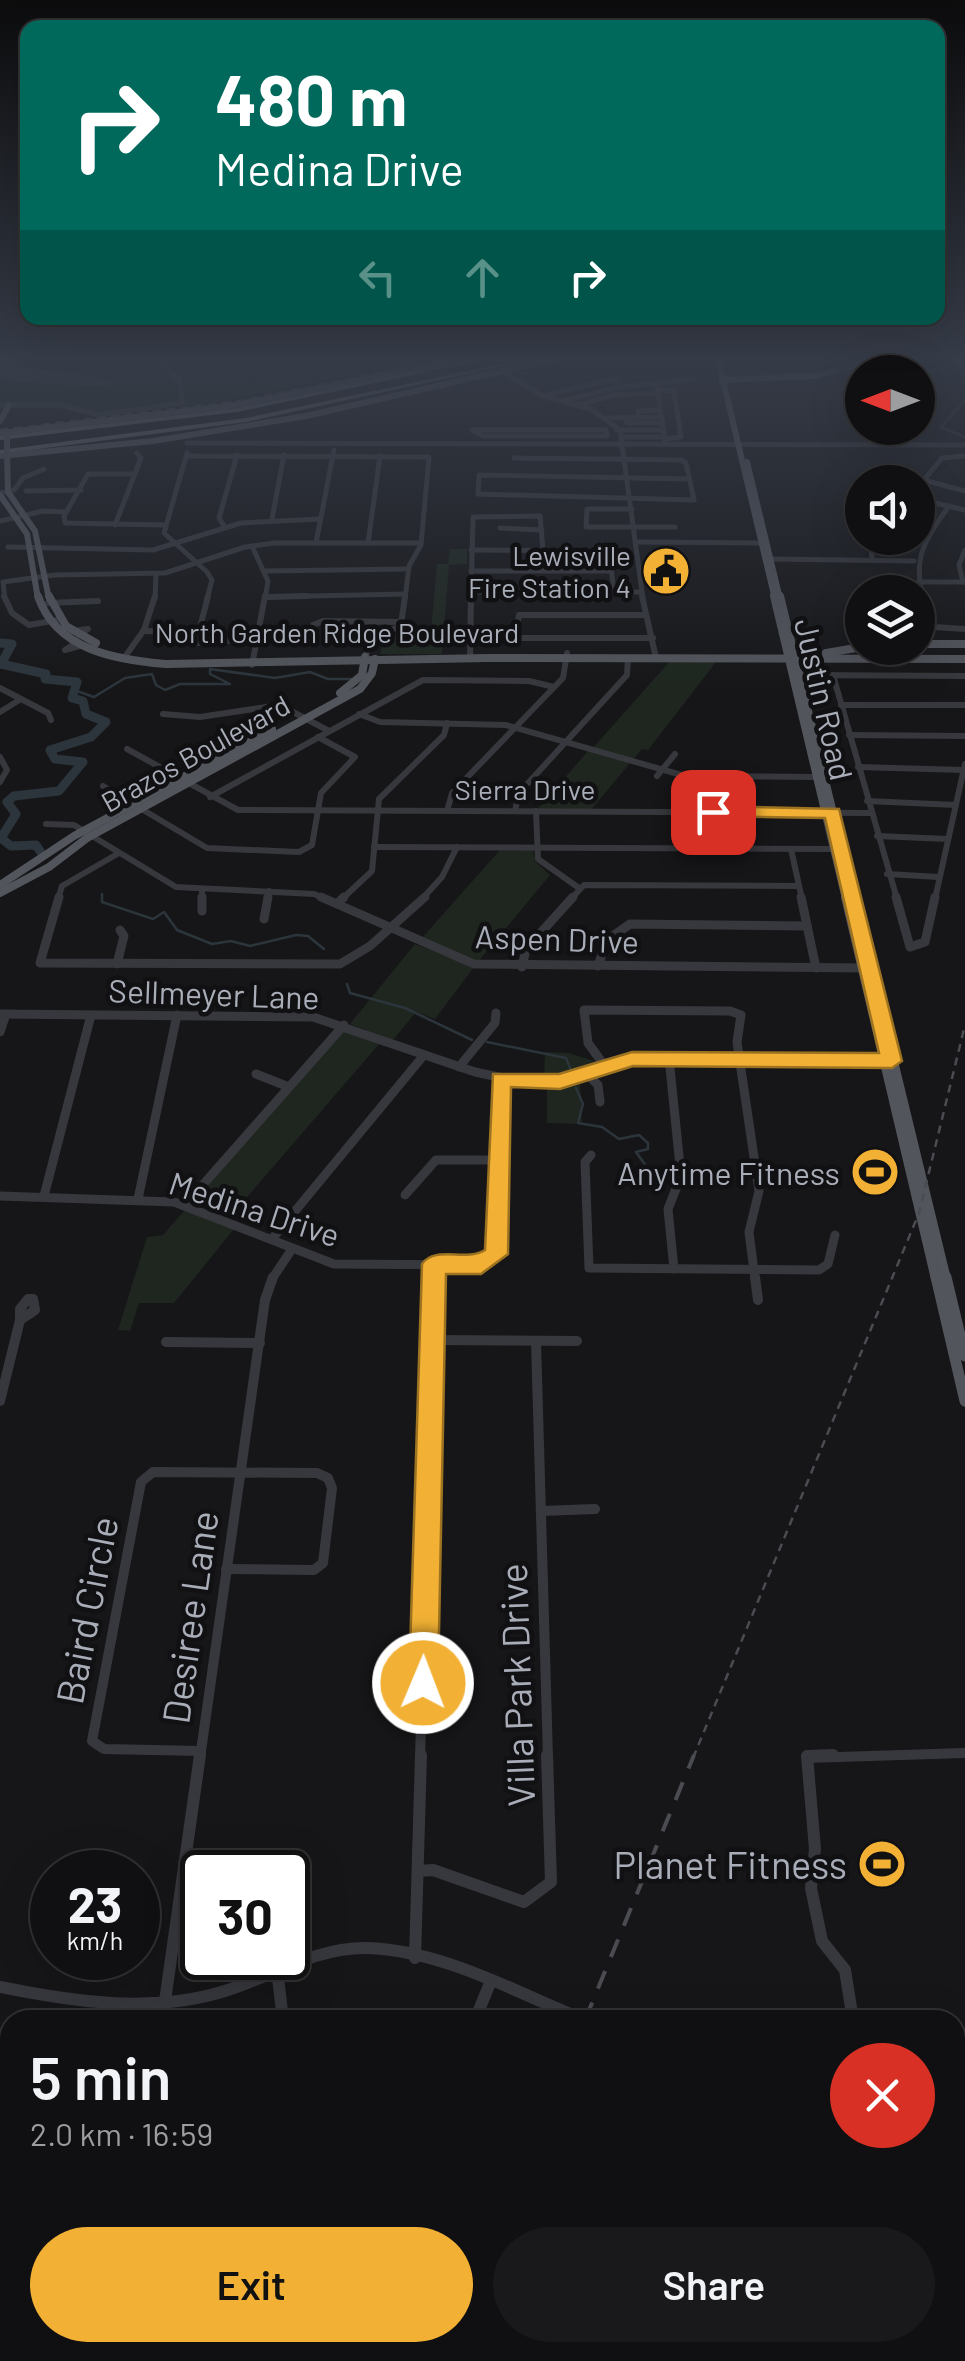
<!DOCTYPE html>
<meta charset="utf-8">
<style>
:root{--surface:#101012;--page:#19191b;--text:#f1f3f6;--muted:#9c9d9f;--line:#303032;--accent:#f2b134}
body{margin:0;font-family:Barlow,sans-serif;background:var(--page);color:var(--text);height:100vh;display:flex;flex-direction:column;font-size:38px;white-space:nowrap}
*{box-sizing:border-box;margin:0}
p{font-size:32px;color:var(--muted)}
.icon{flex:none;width:55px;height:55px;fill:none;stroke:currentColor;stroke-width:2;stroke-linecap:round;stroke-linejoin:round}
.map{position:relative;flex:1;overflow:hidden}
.sheet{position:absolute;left:0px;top:2010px;width:965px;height:352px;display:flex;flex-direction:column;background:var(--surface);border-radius:30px 30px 0 0;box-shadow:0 10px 40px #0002,0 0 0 2px var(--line)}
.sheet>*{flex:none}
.hud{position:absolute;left:20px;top:20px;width:925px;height:305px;border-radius:20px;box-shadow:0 10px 40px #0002,0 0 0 2px var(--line);background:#00695c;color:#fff;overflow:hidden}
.needle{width:65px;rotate:270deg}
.fabs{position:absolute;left:845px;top:355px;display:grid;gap:20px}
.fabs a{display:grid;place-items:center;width:90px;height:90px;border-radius:50%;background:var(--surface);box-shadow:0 10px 40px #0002,0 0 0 2px var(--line);font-size:50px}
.speed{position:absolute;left:30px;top:1850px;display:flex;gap:20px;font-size:50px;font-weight:700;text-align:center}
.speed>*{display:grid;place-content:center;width:130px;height:130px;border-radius:50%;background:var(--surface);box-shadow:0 10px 40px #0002,0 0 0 2px var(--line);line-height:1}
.speed small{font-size:25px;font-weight:400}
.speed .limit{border:5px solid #111;border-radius:15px;background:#fff;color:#111}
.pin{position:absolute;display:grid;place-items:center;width:85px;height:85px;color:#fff;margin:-42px;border-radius:20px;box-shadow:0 5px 15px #0006}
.me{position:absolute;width:110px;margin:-55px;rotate:1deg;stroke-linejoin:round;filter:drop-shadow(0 0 8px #0008)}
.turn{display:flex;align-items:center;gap:35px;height:210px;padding:0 30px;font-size:45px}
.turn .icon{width:130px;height:130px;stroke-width:2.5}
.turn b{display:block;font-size:70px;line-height:85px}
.lanes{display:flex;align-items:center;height:95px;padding:0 30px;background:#0003;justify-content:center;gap:50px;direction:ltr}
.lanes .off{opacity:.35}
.round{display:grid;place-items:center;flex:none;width:105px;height:105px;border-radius:52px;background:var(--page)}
.overview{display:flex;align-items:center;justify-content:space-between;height:170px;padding:0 30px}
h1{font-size:60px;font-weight:600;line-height:75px}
.action{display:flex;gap:20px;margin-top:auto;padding:20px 30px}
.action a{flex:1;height:115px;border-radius:60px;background:var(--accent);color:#111;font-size:40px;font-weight:600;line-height:115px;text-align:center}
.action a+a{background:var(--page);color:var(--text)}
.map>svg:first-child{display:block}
.green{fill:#1e261f}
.water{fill:#2c353c}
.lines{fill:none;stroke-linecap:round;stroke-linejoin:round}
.stream{stroke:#2c353c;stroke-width:2.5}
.river{stroke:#2c353c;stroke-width:9}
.minor-far4{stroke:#37383d;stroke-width:5}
.minor-far3{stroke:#37383d;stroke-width:6}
.minor-far2{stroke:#37383d;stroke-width:9}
.minor-far1{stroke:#37383d;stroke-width:10}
.minor{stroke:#37383d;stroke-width:12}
.major-far3{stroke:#53555c;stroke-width:6}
.major-far2{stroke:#53555c;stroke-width:8}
.major-far1{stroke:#53555c;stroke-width:10}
.major{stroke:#53555c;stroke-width:11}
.highway{fill:#63666e;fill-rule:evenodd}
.rail-far1{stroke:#4a4c52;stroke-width:2.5;stroke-dasharray:8 6;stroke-linecap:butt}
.rail{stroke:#4a4c52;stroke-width:4;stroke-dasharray:19 15;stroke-linecap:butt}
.major-bridge{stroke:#53555c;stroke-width:6}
.route{fill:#f2b134;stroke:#9d7322;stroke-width:2.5}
.labels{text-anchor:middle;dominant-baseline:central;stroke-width:9;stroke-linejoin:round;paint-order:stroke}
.far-poi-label{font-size:28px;fill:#a8adb8;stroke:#111113;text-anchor:end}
.far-street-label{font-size:28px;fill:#a8adb8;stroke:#111113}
.street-label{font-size:32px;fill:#a8adb8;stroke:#111113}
.poi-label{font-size:32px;fill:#a8adb8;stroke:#111113;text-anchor:end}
.near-street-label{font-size:38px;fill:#a8adb8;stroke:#111113}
.near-poi-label{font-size:38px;fill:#a8adb8;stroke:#111113;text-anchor:end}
</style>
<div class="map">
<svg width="965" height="2361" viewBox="0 0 965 2361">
<rect width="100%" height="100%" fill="#161618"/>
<g class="green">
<path d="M 0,359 L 440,359 L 194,406 L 98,413 L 72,406 L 0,404 L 0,380 C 20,381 104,390 113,384 Z"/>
<path d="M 726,359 L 861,359 L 815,372 L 731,375 Z"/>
<path d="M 450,549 L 467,549 L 467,564 L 449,565 L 442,654 L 380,654 C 386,628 410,631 431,630 L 437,564 L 448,564 Z"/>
<path d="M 671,660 L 716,662 L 648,750 L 642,749 L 633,760 L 592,749 Z"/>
<path d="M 588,751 L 630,763 L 590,811 L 537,810 Z"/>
<path d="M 500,850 L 533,850 L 535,861 L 550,875 L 478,962 L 421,939 Z"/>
<path d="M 415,944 L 474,967 L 435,1019 L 416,1012 L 393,1040 L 350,1024 Z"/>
<path d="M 345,1030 L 380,1043 L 242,1203 L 229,1215 L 192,1200 Z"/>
<path d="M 545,1052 L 569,1053 L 597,1062 L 572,1074 L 544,1078 Z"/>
<path d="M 580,1084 L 582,1124 L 547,1123 L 547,1088 Z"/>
<path d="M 185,1210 L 234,1229 L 174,1303 L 139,1303 L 130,1331 L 118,1330 L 147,1237 L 163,1235 Z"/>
</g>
<path class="water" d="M 0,361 C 39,374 77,369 114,384 C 104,390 19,381 0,380 Z"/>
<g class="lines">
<g class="stream">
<path d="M 965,400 L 941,427 L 965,437"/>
<path d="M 77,691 L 94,697 L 125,678 L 152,674 L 156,685 L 165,690 L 180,684 L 230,684 L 210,674 L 210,669 L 275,678 L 310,672 L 328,679 L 351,679"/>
<path d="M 102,894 L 102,902 L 153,919 L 164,912 L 177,930 L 212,944 L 231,941 L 250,946 L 296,935 L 308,936 L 324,949"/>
<path d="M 347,984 L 350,993 L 405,1008 L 472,1040"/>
<path d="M 487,1042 L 566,1058 L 572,1073"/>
<path d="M 576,1088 L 583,1104 L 578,1123 L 602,1127 L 619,1139 L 639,1135 L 648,1143 L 648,1149 L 636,1152 L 646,1166 L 638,1172"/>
</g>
<path class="river" d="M 0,643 L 12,644 L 1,664 L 46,674 L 45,679 L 77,682 L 72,698 L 83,701 L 86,714 L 106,722 L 91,737 L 50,750 L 55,759 L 83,762 L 59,791 L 14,796 L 7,802 L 16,814 L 1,838 L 11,846 L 36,845 L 40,851"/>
<g class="minor-far4">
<path d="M 501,371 L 543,396 L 591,409 L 620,430 L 643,599"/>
<path d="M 657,388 L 665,442"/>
<path d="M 660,390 L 674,391 L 681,437 L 665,439"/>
<path d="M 548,394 L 611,380 L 618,381 L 620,387"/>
<path d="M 566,400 L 620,387 L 695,379"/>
<path d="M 0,405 L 59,405 L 99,415 L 182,403 L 180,381 L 158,359"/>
<path d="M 578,405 L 614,395 L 658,393"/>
<path d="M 626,417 L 627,423 L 663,423"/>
<path d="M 639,417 L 638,411 L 660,410"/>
<path d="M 607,418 L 662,417"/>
<path d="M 472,430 L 606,430 L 607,436 L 483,436 Z"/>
<path d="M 617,430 L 664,430"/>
<path d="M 621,437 L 665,437"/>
<path d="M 187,443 L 965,445"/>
<path d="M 187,453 L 164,533 L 207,572 L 212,580 L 207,599"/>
<path d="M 188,456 L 429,457 L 421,545 L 409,566 L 405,599"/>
<path d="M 965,456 L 942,458 L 924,480 L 965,491"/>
<path d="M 514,458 L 681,460 L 686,463 L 694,500 L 478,494 L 479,475 L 689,479"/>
<path d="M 134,474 L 88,474 L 64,516 L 65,523 L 165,525"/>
<path d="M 26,491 L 81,490"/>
<path d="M 0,493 L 14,490 L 23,478 L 44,469"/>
<path d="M 918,499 L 965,510"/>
<path d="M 632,509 L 587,509 L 586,527 L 675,527"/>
<path d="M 272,519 L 284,455"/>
<path d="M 0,521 L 43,511 L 66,512"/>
<path d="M 115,525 L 141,458 L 137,453"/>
<path d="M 224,526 L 219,518 L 237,455"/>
<path d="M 500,528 L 542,530"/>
<path d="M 637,542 L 767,543"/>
<path d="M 316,543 L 334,450"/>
<path d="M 368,543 L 380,456"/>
<path d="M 252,546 L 268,581 L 265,599"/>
<path d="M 8,547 L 153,550 L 241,523 L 320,519"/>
<path d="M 471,550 L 609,551 L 614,592"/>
<path d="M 771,559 L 914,561"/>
<path d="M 872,559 L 871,546 L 877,538"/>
<path d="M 265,571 L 408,569"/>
<path d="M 471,571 L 612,571"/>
<path d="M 918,582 L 965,582"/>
<path d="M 963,582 L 959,565 L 965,550"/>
<path d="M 471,592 L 642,592"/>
<path d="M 265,597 L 405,594"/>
<path d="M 5,599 L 3,582 L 54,575 L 165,573 L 245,547 L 274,543 L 421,543"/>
<path d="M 155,599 L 156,574"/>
<path d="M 471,599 L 473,517 L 540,516 L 543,550"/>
<path d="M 924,599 C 911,559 926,538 949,506"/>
</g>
<g class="minor-far3">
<path d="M 4,596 L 12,613 L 29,625 L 57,620"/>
<path d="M 208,596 L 196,643 L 254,639"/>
<path d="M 642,596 L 656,658"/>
<path d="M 923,596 L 934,627 L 965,629"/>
<path d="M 265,597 L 307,596"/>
<path d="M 48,603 L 98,601"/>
<path d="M 73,631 L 88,629 L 79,635"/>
<path d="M 143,631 L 199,632"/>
<path d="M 311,635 L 313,625 L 323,621 L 402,622"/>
<path d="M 468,638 L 653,638"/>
<path d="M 515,638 L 519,615 L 645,615"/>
<path d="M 77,642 L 65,650 L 83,645"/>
<path d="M 365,657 L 371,642 L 401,625 L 405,596"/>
<path d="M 124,658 L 144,630 L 155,596"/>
<path d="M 470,659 L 471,596"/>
<path d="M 252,665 L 265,596"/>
<path d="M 799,675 L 965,676"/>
<path d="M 833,675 L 897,899"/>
<path d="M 0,688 L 48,713 L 51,720"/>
<path d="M 841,705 L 965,705"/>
<path d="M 0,712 L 21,699"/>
<path d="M 163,714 L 200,717 L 280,705 L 329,731"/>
<path d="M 359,714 L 380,722 L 506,725 L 685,776 L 815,777"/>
<path d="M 849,735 L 965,736"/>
<path d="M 127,749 L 238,810 L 870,813"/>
<path d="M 0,757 L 7,770 L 0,782"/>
<path d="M 858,767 L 964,770"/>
<path d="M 657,776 L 675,754"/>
<path d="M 103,786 L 207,848 L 299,852 L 312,845 L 321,793 L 355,757 L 318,737"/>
<path d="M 210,797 L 423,680 L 529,681 L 554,687"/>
<path d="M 867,801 L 956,805"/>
<path d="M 447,811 L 452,793 L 563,678 L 567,653"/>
<path d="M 515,811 L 519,793 L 627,675 L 628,658"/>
<path d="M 536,811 L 538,859 L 579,888"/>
<path d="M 46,824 L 74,825 L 176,887 L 314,894 L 326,899"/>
<path d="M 877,836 L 948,839"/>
<path d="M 374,847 L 831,849"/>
<path d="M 791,849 L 802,899"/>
<path d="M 887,874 L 939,877"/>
<path d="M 202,890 L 202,899"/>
<path d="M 58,899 L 62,886 L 119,853"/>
<path d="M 267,899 L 269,891"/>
<path d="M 342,899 L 372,871 L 379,799 L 444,735 L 447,723"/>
<path d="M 422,899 L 442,877 L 457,847"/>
<path d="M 571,899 L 584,885 L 798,886"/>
<path d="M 935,899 L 965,764"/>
</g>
<g class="minor-far2">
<path d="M 59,897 L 40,963 L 340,964 L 370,946 L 425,897"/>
<path d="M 202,897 L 202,911"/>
<path d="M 321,897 L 474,964 L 867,968"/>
<path d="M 801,897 L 816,968"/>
<path d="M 896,897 L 910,947 L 925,942 L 935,897"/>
<path d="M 337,904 L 344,897"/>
<path d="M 264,919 L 268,897"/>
<path d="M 117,964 L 124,936 L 120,930"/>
<path d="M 598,966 L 607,940 L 630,924 L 807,926"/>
<path d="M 522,967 L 526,949 L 573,897"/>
<path d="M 0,1014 L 313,1017 L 475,1072 L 523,1082 L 565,1081 L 632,1059 L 889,1061"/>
<path d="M 0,1032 L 6,1014"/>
<path d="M 669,1058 L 681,1176 L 668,1209 L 674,1269"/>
<path d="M 604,1065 L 588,1043 L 584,1010 L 730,1011 L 741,1015 L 737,1042 L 759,1191 L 749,1232 L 755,1279"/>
<path d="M 459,1067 L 495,1023 L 496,1013"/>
<path d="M 256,1074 L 289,1087"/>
<path d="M 587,1074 L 598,1085 L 600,1102"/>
<path d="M 591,1155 L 585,1162 L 589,1268 L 819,1270 L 828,1264 L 835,1235"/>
<path d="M 405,1195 L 436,1160 L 499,1160"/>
<path d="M 0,1196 L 174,1202 L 334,1264 L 481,1265 L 496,1255 L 498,1242 L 500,1080"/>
<path d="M 44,1196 L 91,1015"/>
<path d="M 138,1199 L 177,1015"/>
<path d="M 185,1205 L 344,1025"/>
<path d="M 272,1239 L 424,1055"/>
<path d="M 272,1279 L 292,1249"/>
<path d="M 434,1279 L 434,1265"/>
</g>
<g class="minor-far1">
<path d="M 755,1277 L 758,1300"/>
<path d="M 28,1299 L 33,1299 L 35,1310 L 20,1320 L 20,1309 Z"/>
<path d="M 432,1340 L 577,1341"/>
<path d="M 536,1341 L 548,1758"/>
<path d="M 166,1342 L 260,1343"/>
<path d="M 0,1401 L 20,1320"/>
<path d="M 541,1511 L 595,1509"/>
<path d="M 201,1751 L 104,1749 L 92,1741 L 141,1482 L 153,1472 L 317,1473 L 328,1478 L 332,1488 L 323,1563 L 314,1570 L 226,1569"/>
<path d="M 200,1758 L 265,1300 L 273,1277"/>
<path d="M 420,1758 L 434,1277"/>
<path d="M 807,1758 L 965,1753"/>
</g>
<g class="minor">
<path d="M 833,1755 L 807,1756 L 815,1849 L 811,1888 L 822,1941 L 845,1970 L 853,2020"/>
<path d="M 419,1871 L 433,1870 L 524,1902 L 551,1882 L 547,1755"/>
<path d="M 415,1958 L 421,1755"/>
<path d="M 277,1969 L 283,2020"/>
<path d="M 0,1987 C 74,2002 155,2014 228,1990 C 274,1975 317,1947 367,1948 C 442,1950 517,1993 585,2020"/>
<path d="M 165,2001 L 200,1755"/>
<path d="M 475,2020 L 490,1983"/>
<path d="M 585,2020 L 645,2015 L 688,2020"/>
<path d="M 955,2074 L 965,2071"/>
<path d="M 0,2075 L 10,2076"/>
<path d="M 0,2232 L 10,2234"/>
<path d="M 181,2361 L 184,2352"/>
</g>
<g class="major-far3">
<path d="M 718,359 L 775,599"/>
<path d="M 722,380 L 814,376 L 878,359"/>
<path d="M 0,421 L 9,405"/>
<path d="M 0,433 L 235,405 L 465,359"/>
<path d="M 7,454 L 8,492 L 35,531 L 49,599"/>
<path d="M 0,456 L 153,441 L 306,416 L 555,359"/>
<path d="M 747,462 L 780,599"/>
<path d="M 0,495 L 27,534 L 38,599"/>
</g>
<g class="major-far2">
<path d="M 38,596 C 56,650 116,660 166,664 L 488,658 L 965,659"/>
<path d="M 49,596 L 66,626 L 96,643"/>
<path d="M 774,596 L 846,899"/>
<path d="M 780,596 L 854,899"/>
<path d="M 918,644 L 965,644"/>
<path d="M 826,653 L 862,647"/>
<path d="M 340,693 L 362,675 L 365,657"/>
<path d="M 0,885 L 74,836 L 272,729"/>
<path d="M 0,893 L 49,867 L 87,838 L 360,689 L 372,673 L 375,659"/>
</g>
<g class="major-far1">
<path d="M 846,897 L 936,1279"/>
<path d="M 853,897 L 946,1279"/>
</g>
<g class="major">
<path d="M 936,1277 L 965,1401"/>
<path d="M 946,1277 L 965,1356"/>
</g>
<g class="highway">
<path d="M 477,359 L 489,359 L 237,412 L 0,440 L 0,436 L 237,408 Z"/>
<path d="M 525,359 L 537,359 L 246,422 L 0,454 L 0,450 L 246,418 Z"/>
</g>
<g class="rail-far1">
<path d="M 0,430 L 240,401 L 448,359"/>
<path d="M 693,1758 L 919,1213 L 965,1025"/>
</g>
<g class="rail">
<path d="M 585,2020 L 694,1755"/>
<path d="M 441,2361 L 444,2352"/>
</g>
<path class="major-bridge" d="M 7,435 L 7,454"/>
</g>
<linearGradient id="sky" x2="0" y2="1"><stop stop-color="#0c0c0d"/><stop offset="0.52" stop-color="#363c48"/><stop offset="1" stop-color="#363c48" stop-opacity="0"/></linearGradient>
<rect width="965" height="689" fill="url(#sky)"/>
<path class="route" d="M 713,806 L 839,809 L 902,1061 L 892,1068 L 633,1066 L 560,1089 L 511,1087 L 508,1254 L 481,1274 L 446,1274 L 438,1683 L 434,1693 L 423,1697 L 413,1693 L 409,1683 L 422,1264 C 435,1245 466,1262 485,1250 L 493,1074 L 559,1074 L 632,1052 L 879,1053 L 825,818 L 706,816 L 706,808 Z"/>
<defs>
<g id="civic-disc" transform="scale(2.5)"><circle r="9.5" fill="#f2b134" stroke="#111113"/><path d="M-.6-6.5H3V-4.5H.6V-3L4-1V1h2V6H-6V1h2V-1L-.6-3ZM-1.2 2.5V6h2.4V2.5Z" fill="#111"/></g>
<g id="stadium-disc" transform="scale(2.5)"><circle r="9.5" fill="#f2b134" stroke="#111113"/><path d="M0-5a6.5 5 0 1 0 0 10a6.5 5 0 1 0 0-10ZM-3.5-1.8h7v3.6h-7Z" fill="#111"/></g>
</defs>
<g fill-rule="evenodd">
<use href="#civic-disc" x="666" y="571"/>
<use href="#stadium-disc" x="875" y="1172"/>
<use href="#stadium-disc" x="882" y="1864"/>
</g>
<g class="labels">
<g class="far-poi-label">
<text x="631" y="555">Lewisville<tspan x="631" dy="32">Fire Station 4</tspan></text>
</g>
<g class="far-street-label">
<text x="337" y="632">North Garden Ridge Boulevard</text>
<text transform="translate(195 753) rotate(-29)">Brazos Boulevard</text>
<text x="525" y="789">Sierra Drive</text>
</g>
<g class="street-label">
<text transform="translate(825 699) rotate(77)">Justin Road</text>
<text transform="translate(557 938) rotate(2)">Aspen Drive</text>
<text transform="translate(214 993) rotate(2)">Sellmeyer Lane</text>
<text transform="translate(255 1208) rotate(18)">Medina Drive</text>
</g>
<g class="poi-label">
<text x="840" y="1172">Anytime Fitness</text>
</g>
<g class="near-street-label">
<text transform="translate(86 1610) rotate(-79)">Baird Circle</text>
<text transform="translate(189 1617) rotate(-82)">Desiree Lane</text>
<text transform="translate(516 1685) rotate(-92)">Villa Park Drive</text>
</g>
<g class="near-poi-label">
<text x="847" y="1864">Planet Fitness</text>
</g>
</g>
</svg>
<div class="fabs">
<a><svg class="needle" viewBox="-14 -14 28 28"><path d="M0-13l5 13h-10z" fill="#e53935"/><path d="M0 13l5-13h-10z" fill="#9c9d9f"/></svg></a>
<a><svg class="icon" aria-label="sound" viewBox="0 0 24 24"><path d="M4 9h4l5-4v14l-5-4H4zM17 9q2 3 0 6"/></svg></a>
<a><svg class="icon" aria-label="layers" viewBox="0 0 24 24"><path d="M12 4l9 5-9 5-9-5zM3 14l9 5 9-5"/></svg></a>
</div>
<div class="speed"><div>23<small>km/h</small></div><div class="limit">30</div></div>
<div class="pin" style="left:713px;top:812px;background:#d93025"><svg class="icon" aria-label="arrive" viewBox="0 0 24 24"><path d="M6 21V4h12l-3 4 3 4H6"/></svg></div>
<svg class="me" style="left:423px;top:1683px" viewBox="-20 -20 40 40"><circle r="17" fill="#f2b134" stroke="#fff" stroke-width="3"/><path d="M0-11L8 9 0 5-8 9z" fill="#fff"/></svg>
<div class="hud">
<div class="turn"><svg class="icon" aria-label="right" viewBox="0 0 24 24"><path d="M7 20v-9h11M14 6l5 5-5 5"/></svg><div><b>480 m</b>Medina Drive</div></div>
<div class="lanes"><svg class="icon off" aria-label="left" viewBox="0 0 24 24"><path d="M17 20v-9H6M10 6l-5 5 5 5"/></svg><svg class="icon off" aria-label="ahead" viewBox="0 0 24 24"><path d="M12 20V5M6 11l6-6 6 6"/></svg><svg class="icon" aria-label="right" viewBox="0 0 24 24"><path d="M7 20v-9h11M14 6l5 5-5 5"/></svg></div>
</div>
<section class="sheet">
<div class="overview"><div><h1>5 min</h1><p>2.0 km · 16:59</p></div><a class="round" style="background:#d93025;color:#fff"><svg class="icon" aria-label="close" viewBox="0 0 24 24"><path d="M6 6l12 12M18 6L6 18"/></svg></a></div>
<div class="action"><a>Exit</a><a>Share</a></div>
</section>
</div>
